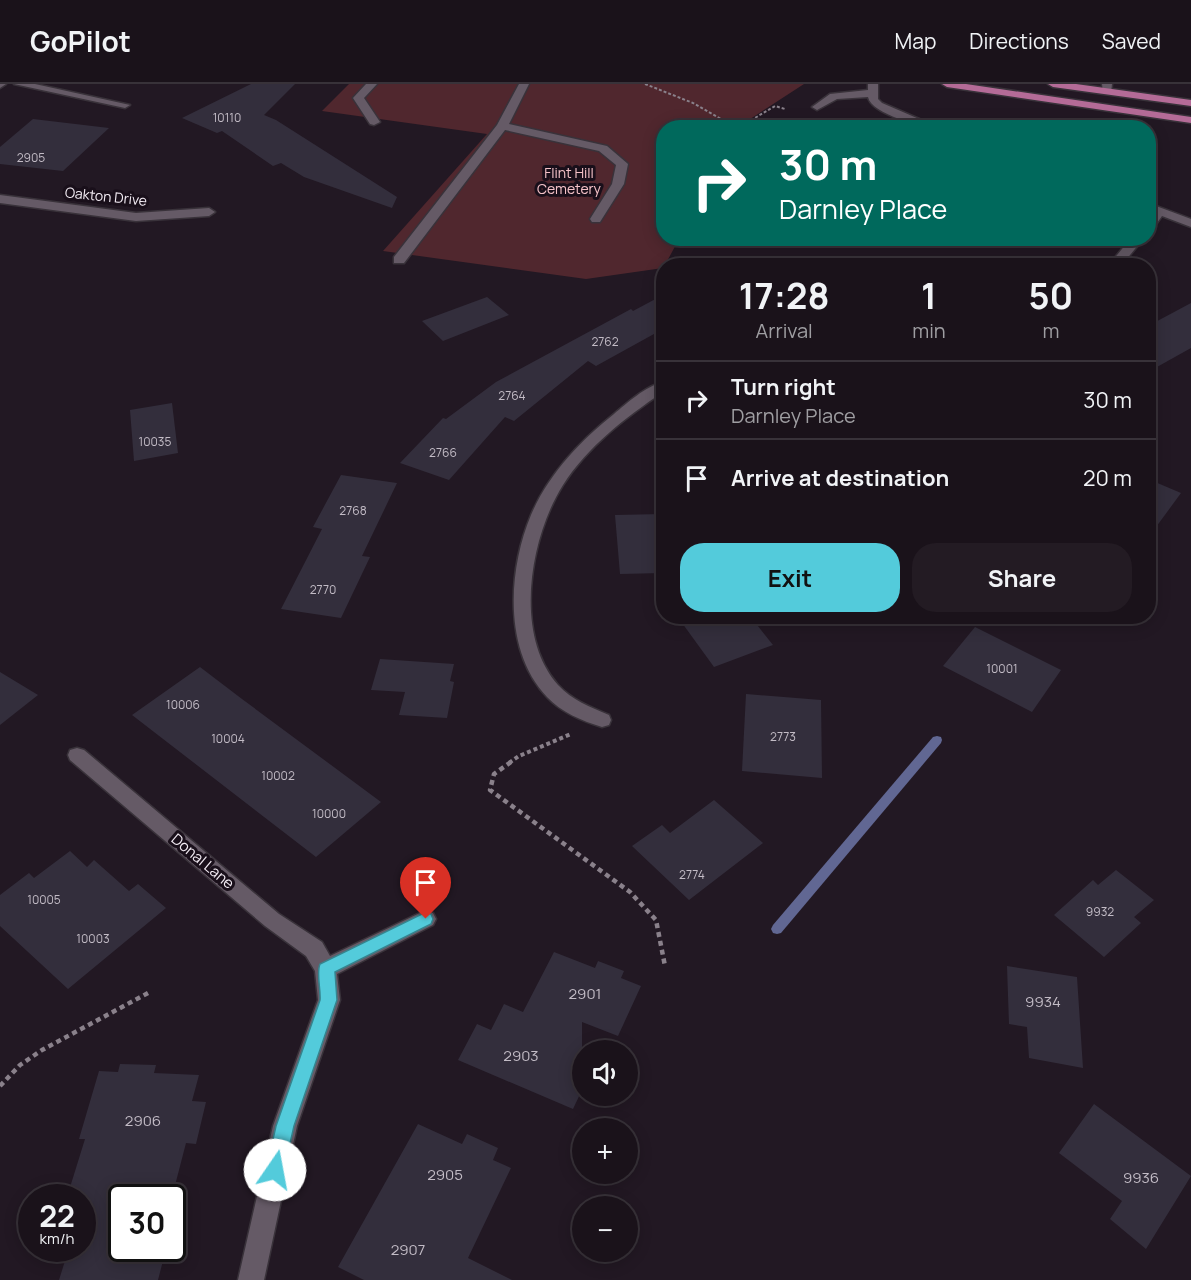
<!DOCTYPE html>
<meta charset="utf-8">
<style>
:root{--surface:#1a121a;--page:#231b23;--text:#f1f3f6;--muted:#9f9ea2;--line:#383239;--accent:#53cbdb}
body{margin:0;font-family:Manrope,sans-serif;background:var(--page);color:var(--text);height:100vh;display:flex;flex-direction:column;font-size:22px;white-space:nowrap}
*{box-sizing:border-box;margin:0}
p{font-size:20px;color:var(--muted)}
.icon{flex:none;width:33px;height:33px;fill:none;stroke:currentColor;stroke-width:2;stroke-linecap:round;stroke-linejoin:round}
.map{position:relative;flex:1;overflow:hidden}
.sheet{position:absolute;left:656px;top:174px;width:500px;height:366px;display:flex;flex-direction:column;background:var(--surface);border-radius:24px;box-shadow:0 3px 15px #0003,0 0 0 2px var(--line)}
.sheet>*{flex:none}
.hud{position:absolute;left:656px;top:36px;width:500px;height:126px;border-radius:24px;box-shadow:0 3px 15px #0003,0 0 0 2px var(--line);background:#00695c;color:#fff;overflow:hidden}
.controls{position:absolute;left:572px;top:956px;display:grid;gap:12px}
.controls a{display:grid;place-items:center;width:66px;height:66px;border-radius:50%;background:var(--surface);box-shadow:0 3px 15px #0003,0 0 0 2px var(--line);font-size:30px}
.speed{position:absolute;left:18px;top:1100px;display:flex;gap:12px;font-size:30px;font-weight:700;text-align:center}
.speed>*{display:grid;place-content:center;width:78px;height:78px;border-radius:50%;background:var(--surface);box-shadow:0 3px 15px #0003,0 0 0 2px var(--line);line-height:1}
.speed small{font-size:15px;font-weight:400}
.speed .limit{border:3px solid #111;border-radius:9px;background:#fff;color:#111}
.pin{position:absolute;display:grid;place-items:center;width:51px;height:51px;color:#fff;margin:-62px -26px;border-radius:50% 50% 50% 0;rotate:-45deg;box-shadow:0 0 6px #0007}
.pin .icon{rotate:45deg}
.me{position:absolute;width:66px;margin:-33px;rotate:12deg;stroke-linejoin:round;filter:drop-shadow(0 0 4px #0008)}
.turn{display:flex;align-items:center;gap:21px;height:126px;padding:0 24px;font-size:27px}
.turn .icon{width:78px;height:78px;stroke-width:2.5}
.turn b{display:block;font-size:42px;line-height:51px}
.eta{display:flex;justify-content:space-evenly;align-items:center;height:102px;text-align:center}
.eta b{font-size:36px;font-weight:700;line-height:42px}
.action{display:flex;gap:12px;margin-top:auto;padding:12px 24px}
.action a{flex:1;height:69px;border-radius:24px;background:var(--accent);color:#111;font-size:24px;font-weight:700;line-height:69px;text-align:center}
.action a+a{background:var(--page);color:var(--text)}
ul{padding:0;list-style:none}
li{display:flex;align-items:center;gap:18px;height:78px;padding:0 24px;border-top:2px solid var(--line)}
li div{flex:1}
li b{display:block;font-size:22px}
li em{font-style:normal}
header{display:flex;align-items:center;gap:36px;box-sizing:border-box;height:84px;padding:0 30px;background:var(--surface);border-bottom:2px solid var(--line)}
header strong{font-size:28px}
nav{display:flex;gap:33px;margin-inline-start:auto;font-size:21px}
.map>svg:first-child{display:block}
.green{fill:#50272e}
.lines{fill:none;stroke-linecap:round;stroke-linejoin:round}
.stream{fill:#616793;fill-rule:evenodd}
.building{fill:#332e3c}
.minor-casing{stroke:#39323a;stroke-width:3}
.major-casing{stroke:#39323a;stroke-width:3}
.path-far2{stroke:#8a818b;stroke-width:2;stroke-dasharray:3 2;stroke-linecap:butt}
.path-far1{stroke:#8a818b;stroke-width:4;stroke-dasharray:4 3;stroke-linecap:butt}
.path{stroke:#8a818b;stroke-width:4.5;stroke-dasharray:5 4;stroke-linecap:butt}
.minor{fill:#655a66;fill-rule:evenodd}
.major{fill:#b46b97;fill-rule:evenodd}
.route{fill:#53cbdb;stroke:#36848e;stroke-width:1.5}
.labels{text-anchor:middle;dominant-baseline:central;stroke-width:6;stroke-linejoin:round;paint-order:stroke}
.number-label{font-size:12px;fill:#c3bcc6}
.far-park-label{font-size:14px;fill:#f5c2c8;stroke:#190f1a}
.far-street-label{font-size:14px;fill:#f3ecf4;stroke:#190f1a}
.street-label{font-size:15px;fill:#f3ecf4;stroke:#190f1a}
.near-number-label{font-size:15px;fill:#c3bcc6}
</style>
<header>
<strong>GoPilot</strong>
<nav><a>Map</a><a>Directions</a><a>Saved</a></nav>
</header>
<div class="map">
<svg width="1191" height="1196" viewBox="0 0 1191 1196">
<rect width="100%" height="100%" fill="#221823"/>
<path class="green" d="M 349,0 L 804,0 L 738,43 L 663,44 L 663,154 L 679,155 L 665,181 L 663,184 L 586,195 L 383,167 L 487,50 L 322,27 Z"/>
<g class="lines">
<path class="stream" d="M 937,652 L 941,653 L 942,656 L 941,659 L 781,849 L 777,850 L 773,849 L 771,845 L 773,841 L 933,653 Z"/>
</g>
<g class="building">
<path d="M 251,0 L 295,0 L 264,31 L 276,36 L 397,113 L 392,124 L 304,93 L 281,79 L 273,82 L 222,47 L 217,49 L 182,34 Z"/>
<path d="M 33,35 L 109,44 L 63,87 L 0,80 L 0,63 Z"/>
<path d="M 663,211 L 663,245 L 596,282 L 588,277 L 514,337 L 505,333 L 449,396 L 400,379 L 443,334 L 446,335 L 496,298 L 631,225 L 633,227 Z"/>
<path d="M 487,213 L 509,231 L 443,257 L 422,237 Z"/>
<path d="M 1191,219 L 1191,264 L 1148,288 L 1148,242 Z"/>
<path d="M 172,319 L 178,369 L 134,377 L 130,326 Z"/>
<path d="M 341,391 L 397,399 L 362,472 L 370,473 L 341,534 L 281,525 L 322,445 L 313,443 Z"/>
<path d="M 1148,395 L 1181,409 L 1148,454 Z"/>
<path d="M 663,430 L 663,489 L 620,490 L 615,431 Z"/>
<path d="M 677,532 L 750,532 L 773,561 L 714,583 Z"/>
<path d="M 975,543 L 1061,586 L 1032,628 L 943,582 Z"/>
<path d="M 380,575 L 454,580 L 450,597 L 454,598 L 447,634 L 399,631 L 405,608 L 371,606 Z"/>
<path d="M 200,583 L 242,615 L 381,718 L 316,773 L 132,631 Z"/>
<path d="M 0,588 L 38,611 L 0,641 Z"/>
<path d="M 746,610 L 821,616 L 822,694 L 742,687 Z"/>
<path d="M 714,716 L 763,759 L 689,816 L 632,762 L 662,741 L 670,749 Z"/>
<path d="M 70,767 L 87,783 L 94,776 L 129,807 L 138,800 L 166,824 L 68,905 L 0,842 L 0,811 L 29,789 L 34,794 Z"/>
<path d="M 1116,786 L 1154,816 L 1134,833 L 1141,839 L 1104,873 L 1054,831 L 1093,796 L 1098,801 Z"/>
<path d="M 554,868 L 595,884 L 598,877 L 624,887 L 621,894 L 641,902 L 618,952 L 582,938 L 582,1006 L 573,1025 L 458,976 L 477,940 L 491,946 L 504,920 L 523,928 Z"/>
<path d="M 1007,882 L 1077,893 L 1083,984 L 1029,974 L 1027,943 L 1009,940 Z"/>
<path d="M 120,980 L 156,981 L 154,989 L 199,991 L 192,1017 L 206,1018 L 196,1060 L 186,1059 L 172,1113 L 122,1113 L 122,1164 L 166,1165 L 158,1196 L 59,1196 L 69,1164 L 82,1164 L 82,1113 L 67,1113 L 85,1055 L 79,1055 L 99,987 L 118,988 Z"/>
<path d="M 1094,1020 L 1191,1092 L 1146,1165 L 1110,1135 L 1122,1117 L 1059,1069 Z"/>
<path d="M 418,1040 L 462,1060 L 467,1050 L 498,1064 L 493,1076 L 511,1084 L 468,1174 L 512,1196 L 364,1196 L 338,1183 Z"/>
</g>
<g class="lines">
<g class="minor-casing">
<g id="minor">
<path d="M 0,0 L 6,0 L 0,4 Z"/>
<path d="M 14,0 L 35,0 L 130,21 L 125,24 Z"/>
<path d="M 366,0 L 377,0 L 364,14 L 380,38 L 374,41 L 370,40 L 353,14 Z"/>
<path d="M 519,0 L 529,0 L 509,40 L 607,62 L 628,80 L 624,100 L 600,138 L 592,138 L 590,135 L 612,100 L 616,81 L 599,67 L 505,46 L 404,179 L 394,179 L 394,173 L 497,41 Z"/>
<path d="M 868,0 L 878,0 L 878,15 L 882,19 L 940,44 C 924,44 871,30 868,13 L 837,15 L 817,26 L 812,23 L 830,10 L 868,6 Z"/>
<path d="M 1102,0 L 1112,0 L 1111,9 L 1103,9 Z"/>
<path d="M 0,111 L 136,129 L 209,124 L 215,128 L 209,132 L 136,137 L 0,119 Z"/>
<path d="M 1148,119 L 1191,135 L 1191,143 L 1162,132 L 1152,146 L 1148,147 L 1148,135 L 1152,129 L 1148,127 Z"/>
<path d="M 1131,154 L 1144,154 L 1121,182 L 1108,182 Z"/>
<path d="M 663,298 L 663,308 C 625,334 588,362 563,401 C 530,453 513,551 558,601 C 572,616 590,623 609,631 L 611,636 L 609,641 L 602,643 C 582,637 561,628 547,613 C 503,567 508,486 531,431 C 548,391 580,357 614,330 C 627,319 646,302 663,298 Z"/>
<path d="M 77,664 L 84,666 L 279,830 L 322,858 L 330,872 L 426,826 L 433,829 L 436,835 L 433,841 L 337,890 L 340,916 L 297,1042 L 264,1196 L 238,1196 L 273,1042 L 318,916 L 315,887 L 306,872 L 265,842 L 70,676 L 68,671 L 70,666 Z"/>
</g>
</g>
<g class="major-casing">
<g id="major">
<path d="M 942,0 L 966,0 L 1191,33 L 1191,39 L 947,3 Z"/>
<path d="M 1048,0 L 1076,0 L 1191,16 L 1191,22 L 1053,3 Z"/>
</g>
</g>
<g class="path-far2">
<path d="M 645,0 L 693,19 L 737,44"/>
<path d="M 738,44 L 775,22 L 785,25"/>
</g>
<path class="path-far1" d="M 509,679 L 519,672 L 571,650"/>
<g class="path">
<path d="M 511,678 L 494,690 L 490,706 L 630,808 L 656,836 L 665,882"/>
<path d="M 0,1002 L 20,981 L 42,966 L 148,909"/>
</g>
<use href="#minor" class="minor"/>
<use href="#major" class="major"/>
</g>
<path class="route" d="M 426,828 L 431,830 L 433,835 L 431,840 L 335,888 L 337,916 L 294,1042 L 284,1086 L 282,1092 L 275,1095 L 269,1092 L 266,1086 L 276,1042 L 320,916 C 321,906 316,889 320,880 Z"/>
<g class="labels">
<g class="number-label">
<text x="227" y="33">10110</text>
<text x="31" y="73">2905</text>
<text x="605" y="257">2762</text>
<text x="512" y="311">2764</text>
<text x="155" y="357">10035</text>
<text x="443" y="368">2766</text>
<text x="353" y="426">2768</text>
<text x="323" y="505">2770</text>
<text x="1002" y="584">10001</text>
<text x="183" y="620">10006</text>
<text x="783" y="652">2773</text>
<text x="228" y="654">10004</text>
<text x="278" y="691">10002</text>
<text x="329" y="729">10000</text>
<text x="692" y="790">2774</text>
<text x="44" y="815">10005</text>
<text x="1100" y="827">9932</text>
<text x="93" y="854">10003</text>
</g>
<g class="far-park-label">
<text x="569" y="88">Flint Hill<tspan x="569" dy="16">Cemetery</tspan></text>
</g>
<g class="far-street-label">
<text transform="translate(106 112) rotate(6)">Oakton Drive</text>
</g>
<g class="street-label">
<text transform="translate(203 777) rotate(40)">Donal Lane</text>
</g>
<g class="near-number-label">
<text x="585" y="909">2901</text>
<text x="1043" y="917">9934</text>
<text x="521" y="971">2903</text>
<text x="143" y="1036">2906</text>
<text x="445" y="1090">2905</text>
<text x="1141" y="1093">9936</text>
<text x="408" y="1165">2907</text>
</g>
</g>
</svg>
<div class="controls">
<a><svg class="icon" aria-label="sound" viewBox="0 0 24 24"><path d="M4 9h4l5-4v14l-5-4H4zM17 9q2 3 0 6"/></svg></a>
<a>+</a>
<a>−</a>
</div>
<div class="speed"><div>22<small>km/h</small></div><div class="limit">30</div></div>
<div class="pin" style="left:426px;top:835px;background:#d93025"><svg class="icon" aria-label="arrive" viewBox="0 0 24 24"><path d="M6 21V4h12l-3 4 3 4H6"/></svg></div>
<svg class="me" style="left:275px;top:1086px" viewBox="-20 -20 40 40"><circle r="19" fill="#fff"/><path d="M0-13L10 11 0 6-10 11z" fill="#53cbdb"/></svg>
<div class="hud">
<div class="turn"><svg class="icon" aria-label="right" viewBox="0 0 24 24"><path d="M7 20v-9h11M14 6l5 5-5 5"/></svg><div><b>30 m</b>Darnley Place</div></div>
</div>
<section class="sheet">
<div class="eta">
<div><b>17:28</b><p>Arrival</p></div>
<div><b>1</b><p>min</p></div>
<div><b>50</b><p>m</p></div>
</div>
<ul>
<li><svg class="icon" aria-label="right" viewBox="0 0 24 24"><path d="M7 20v-9h11M14 6l5 5-5 5"/></svg><div><b>Turn right</b><p>Darnley Place</p></div><em>30 m</em></li>
<li><svg class="icon" aria-label="arrive" viewBox="0 0 24 24"><path d="M6 21V4h12l-3 4 3 4H6"/></svg><div><b>Arrive at destination</b></div><em>20 m</em></li>
</ul>
<div class="action"><a>Exit</a><a>Share</a></div>
</section>
</div>
